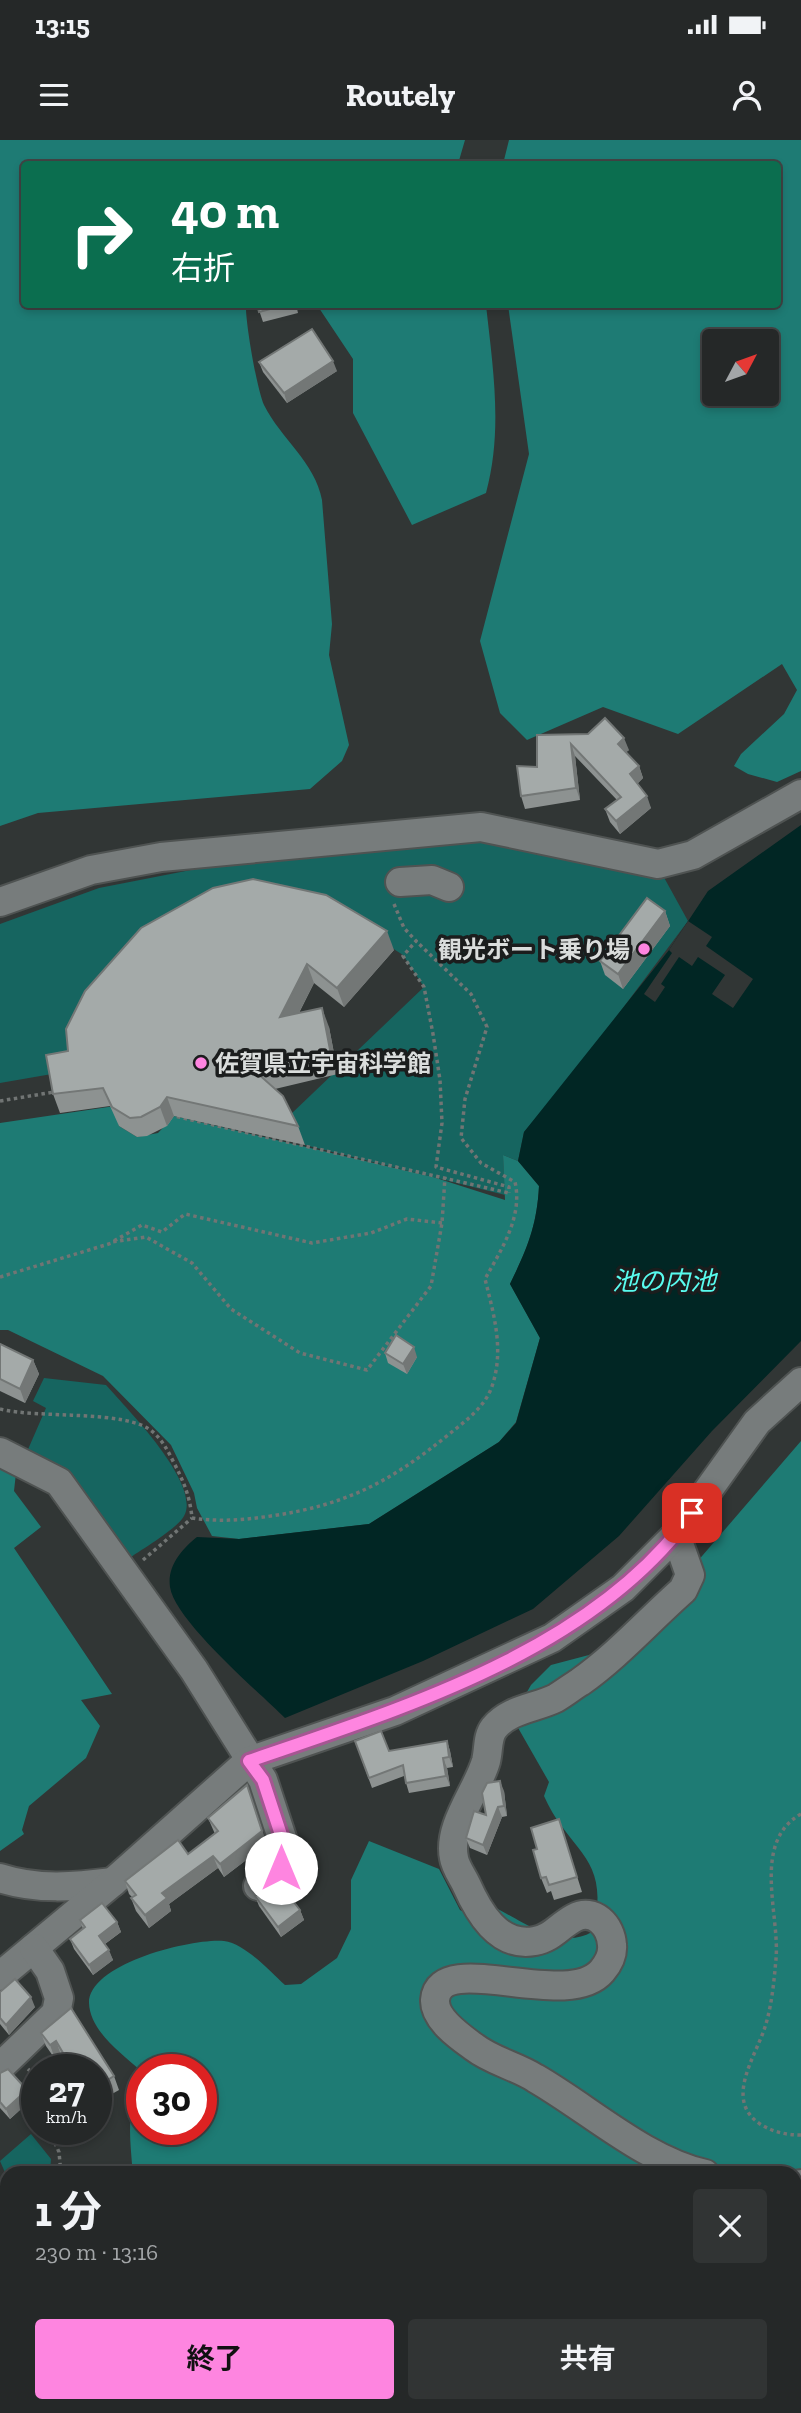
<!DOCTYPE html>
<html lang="ja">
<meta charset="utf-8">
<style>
:root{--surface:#252828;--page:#313434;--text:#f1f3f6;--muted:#a3a6a8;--line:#424445;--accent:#fe85e0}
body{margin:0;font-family:"Zilla Slab","Noto Sans JP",serif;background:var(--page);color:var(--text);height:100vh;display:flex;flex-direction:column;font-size:26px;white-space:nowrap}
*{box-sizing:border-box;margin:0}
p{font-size:23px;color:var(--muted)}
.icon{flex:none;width:38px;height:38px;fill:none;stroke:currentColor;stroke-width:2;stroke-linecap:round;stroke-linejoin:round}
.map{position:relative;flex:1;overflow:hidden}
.details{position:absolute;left:0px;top:2026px;width:802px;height:247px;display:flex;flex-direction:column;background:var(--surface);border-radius:21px 21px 0 0;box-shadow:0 4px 10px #0003,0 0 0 2px var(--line)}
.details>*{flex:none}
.hud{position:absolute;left:21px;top:21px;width:760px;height:147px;border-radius:7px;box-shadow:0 4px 10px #0003,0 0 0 2px var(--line);background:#0b6e4f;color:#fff;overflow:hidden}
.needle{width:46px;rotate:49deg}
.controls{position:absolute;left:702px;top:189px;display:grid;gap:14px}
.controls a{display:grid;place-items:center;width:77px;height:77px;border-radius:7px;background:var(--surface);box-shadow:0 4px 10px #0003,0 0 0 2px var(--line);font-size:35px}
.speed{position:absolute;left:21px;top:1914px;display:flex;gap:14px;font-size:35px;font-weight:700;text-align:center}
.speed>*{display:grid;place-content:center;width:91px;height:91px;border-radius:50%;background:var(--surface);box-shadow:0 4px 10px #0003,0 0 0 2px var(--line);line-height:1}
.speed small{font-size:18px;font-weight:400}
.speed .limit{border:10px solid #d22;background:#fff;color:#111}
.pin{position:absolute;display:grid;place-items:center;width:60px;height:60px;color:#fff;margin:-30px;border-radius:14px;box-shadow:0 4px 10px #0006}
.me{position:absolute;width:77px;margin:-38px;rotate:0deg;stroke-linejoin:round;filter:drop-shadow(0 0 5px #0008)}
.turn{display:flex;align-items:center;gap:24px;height:147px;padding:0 35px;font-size:32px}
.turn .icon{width:91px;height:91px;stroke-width:2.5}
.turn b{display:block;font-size:49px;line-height:60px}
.round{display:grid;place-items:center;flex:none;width:74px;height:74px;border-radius:7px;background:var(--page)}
.summary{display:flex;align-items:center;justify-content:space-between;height:119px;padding:0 35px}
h1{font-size:42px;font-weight:700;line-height:52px}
.cta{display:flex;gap:14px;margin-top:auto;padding:14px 35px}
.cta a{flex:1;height:80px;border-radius:7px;background:var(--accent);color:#111;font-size:28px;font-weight:700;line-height:80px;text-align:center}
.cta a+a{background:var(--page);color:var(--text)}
.status{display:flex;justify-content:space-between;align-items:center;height:49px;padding:0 35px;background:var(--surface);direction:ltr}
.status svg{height:19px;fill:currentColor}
header{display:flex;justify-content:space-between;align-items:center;height:91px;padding:0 35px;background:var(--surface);font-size:32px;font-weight:700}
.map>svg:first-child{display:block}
.green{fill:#166560}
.forest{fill:#1e7b74;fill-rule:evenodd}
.water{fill:#012624}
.pier{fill:#313635}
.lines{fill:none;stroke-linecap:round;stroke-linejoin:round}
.minor-casing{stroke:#4f5352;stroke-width:32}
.path{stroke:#717574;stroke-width:3.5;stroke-dasharray:3.5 3.5;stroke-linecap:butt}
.minor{stroke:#777c7c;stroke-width:28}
.wall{fill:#8d9291}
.shaded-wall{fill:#737776}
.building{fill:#a4aaa9;stroke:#737776;stroke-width:2}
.route-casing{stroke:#a55692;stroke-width:18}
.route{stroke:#fe85e0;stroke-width:12}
.poi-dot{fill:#fe85e0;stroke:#1b1d1d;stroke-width:2.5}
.labels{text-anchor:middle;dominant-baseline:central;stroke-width:7;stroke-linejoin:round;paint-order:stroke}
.poi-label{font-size:24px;font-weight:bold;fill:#dadddc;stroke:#1b1d1d;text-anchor:end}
.water-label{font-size:26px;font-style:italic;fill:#58fbee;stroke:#1b1d1d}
</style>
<div class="status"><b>13:15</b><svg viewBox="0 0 49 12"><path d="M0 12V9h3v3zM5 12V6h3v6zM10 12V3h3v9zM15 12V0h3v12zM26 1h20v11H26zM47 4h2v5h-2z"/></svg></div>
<header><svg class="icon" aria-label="menu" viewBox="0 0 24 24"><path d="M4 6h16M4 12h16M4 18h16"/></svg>Routely<svg class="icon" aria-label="person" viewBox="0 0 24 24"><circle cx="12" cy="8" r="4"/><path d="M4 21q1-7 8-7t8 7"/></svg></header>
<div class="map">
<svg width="801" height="2273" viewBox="0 0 801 2273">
<rect width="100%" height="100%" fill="#313635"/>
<g class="green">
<path d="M 480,693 L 661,732 L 688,781 L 575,932 L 524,992 L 518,1021 L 503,1015 L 505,1055 L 305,1005 L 290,975 L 424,847 L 403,815 L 361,788 L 75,930 L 0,943 L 0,784 L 99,748 L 339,701 Z"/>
<path d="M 44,1238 L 106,1245 C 126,1268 202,1344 184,1376 C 178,1388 141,1410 128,1419 L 26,1314 L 46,1268 L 33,1261 Z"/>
<path d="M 31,1994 L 51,2019 L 50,2033 L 7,2034 L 7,2037 L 0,2021 Z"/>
</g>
<g class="forest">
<path d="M 0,0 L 465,0 L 458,24 L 24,24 L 24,164 L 246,165 C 245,180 257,250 264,265 C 281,299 315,322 322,360 L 332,484 L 329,515 L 349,605 L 342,621 L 310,649 L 38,673 L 0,686 Z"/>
<path d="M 509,0 L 801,0 L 801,631 L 777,642 L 748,634 L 734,626 L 741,614 L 784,574 L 797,550 L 782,524 L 678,594 L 603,567 L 527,600 L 500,573 L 480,501 L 529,314 L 508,165 L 777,164 L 777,24 L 503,24 ZM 714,201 L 766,201 L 766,254 L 714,254 Z"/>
<path d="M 317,165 L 486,165 C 493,229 503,290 486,353 L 412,385 L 353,273 L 353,219 Z"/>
<path d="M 115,966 L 119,986 L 137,997 L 158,993 L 174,976 L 433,1037 L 505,1060 L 503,1015 L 518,1021 L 539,1046 C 537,1086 527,1109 510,1144 L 540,1198 L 516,1282 L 499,1302 L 369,1384 L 239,1399 L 212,1396 L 197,1368 L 194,1353 L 171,1305 L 103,1236 L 8,1190 L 0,1190 L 0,983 Z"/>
<path d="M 801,1301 L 801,2273 L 0,2273 L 7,2266 L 794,2266 L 794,2034 L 417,2034 L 353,2026 L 324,2034 L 142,2033 L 132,2024 C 130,1997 126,1970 142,1946 L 142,1990 L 201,1990 L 201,1930 L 142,1930 L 142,1939 L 140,1930 C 121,1913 90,1891 89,1863 C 89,1823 193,1798 224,1801 C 246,1804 269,1831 285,1845 L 301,1844 L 337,1818 L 351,1789 L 351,1740 L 369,1701 L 439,1729 L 460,1770 L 489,1787 L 496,1768 C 525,1783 561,1810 592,1792 C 613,1717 569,1713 544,1656 L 549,1642 L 517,1586 L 516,1571 L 531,1545 L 551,1525 L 604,1511 L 684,1437 Z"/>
<path d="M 0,1325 L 16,1333 L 14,1351 L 41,1387 L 14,1408 L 112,1554 L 81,1560 L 100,1586 L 86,1618 L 29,1666 L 22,1690 L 24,1694 L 0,1711 Z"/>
</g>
<path class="water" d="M 801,685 L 801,1201 L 712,1291 L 619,1396 L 533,1469 L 423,1521 L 285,1578 C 259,1552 175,1481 170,1447 C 167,1426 182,1409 197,1397 L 239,1399 L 369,1384 L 499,1302 L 516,1283 L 540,1198 L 510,1144 C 527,1109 537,1086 539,1046 L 518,1021 L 524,992 L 669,810 L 708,751 Z"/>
<path class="pier" d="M 688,781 L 712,797 L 706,806 L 753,839 L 733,868 L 712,854 L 725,835 L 698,817 L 692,826 L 679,817 L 661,844 L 665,847 L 655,862 L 644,854 L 672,813 L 669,810 Z"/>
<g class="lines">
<g class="minor-casing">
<g id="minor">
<path d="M 400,742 L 432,740 L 449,747"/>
<path d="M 0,762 L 91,730 L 161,717 L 481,687 L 658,724 L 693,715 L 801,654"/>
<path d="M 0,1312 L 59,1342 L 194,1530 L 263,1640 L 285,1707 L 281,1728 L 258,1746"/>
<path d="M 676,1395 L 690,1435 L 683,1450 C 649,1480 617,1516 580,1542 C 572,1547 564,1553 556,1558 C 536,1568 509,1569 494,1588 C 487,1597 489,1609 486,1621 C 478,1650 447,1686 454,1718 C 455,1726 462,1736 466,1744 C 478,1771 498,1808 535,1801 C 552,1798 559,1786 574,1778 C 594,1767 611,1786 612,1805 C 613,1815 608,1824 602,1831 C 567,1872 439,1808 435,1860 C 434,1879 460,1897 474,1907 C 492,1921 516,1926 535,1938 C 589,1969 644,2020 705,2034"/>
<path d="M 0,1738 C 37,1750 74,1747 113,1742"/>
<path d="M 0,1836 L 113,1742 L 249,1621 L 395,1571 L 552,1498 L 623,1448 L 676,1395 L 757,1282 L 801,1242"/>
<path d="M 0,1927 L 56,1873 L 59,1858 L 50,1831 L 34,1808"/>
<path d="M 794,2045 L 801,2044"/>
</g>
</g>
<g class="path">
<path d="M 394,764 L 404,788 L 416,801 L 403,816 L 424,847 L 433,894 L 440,940 L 442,983 L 436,1027 L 509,1047 L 509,1053"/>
<path d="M 0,961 L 54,952"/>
<path d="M 170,975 L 509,1053"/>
<path d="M 442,1083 L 407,1079 L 371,1093 L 312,1103 L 185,1074 L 162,1092 L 142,1085 L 112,1102 L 146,1097 L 192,1123 L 231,1169 L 300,1213 L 367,1230 L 431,1146 L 442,1083 L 445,1037"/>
<path d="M 0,1137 L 112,1103"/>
<path d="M 0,1269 C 38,1279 127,1269 153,1292 C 163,1301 168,1311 174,1323 C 184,1342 190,1357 192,1378 C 219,1382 244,1380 271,1376 C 346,1365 390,1342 448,1295 C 464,1282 483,1269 491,1249 C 505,1212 494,1175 485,1139 C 501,1110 523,1077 515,1042 L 481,1023 L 461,998 L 465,959 L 487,887 L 471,854 L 416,801"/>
<path d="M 143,1420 L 192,1378"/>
<path d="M 801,1674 C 751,1702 780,1774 776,1819 C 774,1841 772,1865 765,1887 C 755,1918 724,1960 760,1984 C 773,1992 786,1995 801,1995"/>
<path d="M 28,1929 L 37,1938"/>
<path d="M 49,1990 L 59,2012 L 61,2034"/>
</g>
<use href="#minor" class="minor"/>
</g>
<g class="wall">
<path d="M 257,164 L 296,164 L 298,173 L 263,182 Z"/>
<path d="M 259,222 L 337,231 L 287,263 L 263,232 Z"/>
<path d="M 537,595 L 629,610 L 626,612 L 639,626 L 643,638 L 637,644 L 651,668 L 620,694 L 610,682 L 605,669 L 617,660 L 575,616 L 580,660 L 525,669 L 521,656 L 537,627 Z"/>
<path d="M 665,771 L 670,786 L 623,849 L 605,835 L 600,821 Z"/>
<path d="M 394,810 L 344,867 L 314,843 L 299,873 L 329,887 L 338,934 L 275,949 L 298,986 L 305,1005 L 174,976 L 167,986 L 147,996 L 137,997 L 119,986 L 110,966 L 60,973 L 53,954 L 68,911 L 85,851 Z"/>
<path d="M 0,1204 L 33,1220 L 39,1234 L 25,1263 L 0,1251 Z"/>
<path d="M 385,1213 L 417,1217 L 407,1234 L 388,1223 Z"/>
<path d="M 355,1601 L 389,1611 L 447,1601 L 450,1611 L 453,1627 L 447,1628 L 450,1646 L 409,1653 L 404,1636 L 372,1648 Z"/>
<path d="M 504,1651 L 507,1676 L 502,1677 L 487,1715 L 470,1708 L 466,1698 L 486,1675 Z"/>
<path d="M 208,1678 L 267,1704 L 224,1737 L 218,1728 L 169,1764 L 171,1771 L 149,1788 L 136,1771 L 131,1758 L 132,1757 L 129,1754 L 125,1741 L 188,1714 L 215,1694 Z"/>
<path d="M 559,1679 L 582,1752 L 554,1760 L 551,1751 L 547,1753 L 541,1738 L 537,1709 Z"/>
<path d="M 255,1756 L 300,1770 L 304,1780 L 281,1797 L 259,1766 Z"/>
<path d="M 80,1780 L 117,1782 L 121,1792 L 105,1804 L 113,1820 L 93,1835 L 74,1809 L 70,1799 L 83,1789 Z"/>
<path d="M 0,1852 L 35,1867 L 9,1895 L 0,1884 Z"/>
<path d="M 41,1893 L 114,1936 L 119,1950 L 96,1963 L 96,1930 L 70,1930 L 61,1915 L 55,1919 L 46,1906 Z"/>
<path d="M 0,1933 L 31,1960 L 10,1979 L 0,1968 Z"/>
</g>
<g class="shaded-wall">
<path d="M 333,221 L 337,231 L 287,263 L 284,253 Z"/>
<path d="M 624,598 L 629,610 L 622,616 L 618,604 Z"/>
<path d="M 571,604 L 575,616 L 580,660 L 576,648 Z"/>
<path d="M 639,626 L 643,638 L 634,647 L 630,634 Z"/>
<path d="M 647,656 L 651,668 L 620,694 L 616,681 Z"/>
<path d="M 665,771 L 670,786 L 623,849 L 618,834 Z"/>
<path d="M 387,791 L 394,810 L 344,867 L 337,848 Z"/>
<path d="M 307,824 L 314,843 L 287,896 L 280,877 Z"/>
<path d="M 322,868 L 329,887 L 338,934 L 331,915 Z"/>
<path d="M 167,957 L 174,976 L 167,986 L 160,967 Z"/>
<path d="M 414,1207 L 417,1217 L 407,1234 L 403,1224 Z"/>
<path d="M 33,1220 L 39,1234 L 25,1263 L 20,1249 Z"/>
<path d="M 447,1601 L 450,1611 L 453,1627 L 449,1617 Z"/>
<path d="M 443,1618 L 447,1628 L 450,1646 L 446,1636 Z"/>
<path d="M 500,1641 L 504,1651 L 507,1676 L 504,1666 Z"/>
<path d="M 247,1645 L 267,1704 L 224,1737 L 220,1724 Z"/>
<path d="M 498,1667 L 502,1677 L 487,1715 L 483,1705 Z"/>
<path d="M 213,1716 L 218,1728 L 169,1764 L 171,1771 L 149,1788 L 145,1775 L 162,1753 Z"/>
<path d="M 300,1770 L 304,1780 L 281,1797 L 278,1787 Z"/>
<path d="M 117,1782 L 121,1792 L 102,1806 L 99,1796 Z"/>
<path d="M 109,1810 L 113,1820 L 93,1835 L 89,1825 Z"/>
<path d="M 31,1857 L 35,1867 L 9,1895 L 6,1885 Z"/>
<path d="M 56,1901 L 61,1915 L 55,1919 L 50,1905 Z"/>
<path d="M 27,1950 L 31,1960 L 10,1979 L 6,1969 Z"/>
</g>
<g class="building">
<path d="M 257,164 L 289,164 L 259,172 Z"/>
<path d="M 312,189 L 333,221 L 284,253 L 259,222 Z"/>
<path d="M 605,578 L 624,598 L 618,604 L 639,626 L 630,634 L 647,656 L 616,681 L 605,669 L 621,657 L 571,604 L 576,648 L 521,656 L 517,626 L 537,627 L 537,595 L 588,594 Z"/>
<path d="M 253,739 L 326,755 L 387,791 L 337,848 L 307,824 L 280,877 L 322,868 L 331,915 L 256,932 L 283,956 L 298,986 L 167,957 L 160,967 L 141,977 L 130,978 L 112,967 L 103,948 L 53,954 L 46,915 L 68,911 L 66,889 L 85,851 L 141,788 L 213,748 Z"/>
<path d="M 647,758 L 665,771 L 618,834 L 600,821 Z"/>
<path d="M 396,1195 L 414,1207 L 403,1224 L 385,1213 Z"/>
<path d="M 0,1204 L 33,1220 L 20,1249 L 0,1239 Z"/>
<path d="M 381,1591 L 389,1611 L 447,1601 L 449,1617 L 443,1618 L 446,1636 L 406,1643 L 403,1625 L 369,1638 L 355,1601 Z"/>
<path d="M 500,1641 L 504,1666 L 498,1667 L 483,1705 L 466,1698 L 474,1671 L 486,1675 L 482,1653 L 487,1643 Z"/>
<path d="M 247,1645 L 262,1691 L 220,1724 L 213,1716 L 162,1753 L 167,1758 L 145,1775 L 131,1758 L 136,1755 L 125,1741 L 178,1700 L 188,1714 L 218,1691 L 208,1678 Z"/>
<path d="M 559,1679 L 577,1737 L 549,1745 L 546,1737 L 541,1738 L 533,1710 L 537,1709 L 531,1688 Z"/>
<path d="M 277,1740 L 300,1770 L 278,1787 L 255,1756 Z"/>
<path d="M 102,1763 L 117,1782 L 99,1796 L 109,1810 L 89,1825 L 70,1799 L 85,1787 L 80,1780 Z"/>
<path d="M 15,1839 L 31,1857 L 6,1885 L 0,1878 L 0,1852 Z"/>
<path d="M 71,1868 L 114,1936 L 96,1947 L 96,1930 L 73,1930 L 56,1901 L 50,1905 L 41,1893 Z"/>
<path d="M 8,1929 L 27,1950 L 6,1969 L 0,1962 L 0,1933 Z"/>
</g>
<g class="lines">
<g class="route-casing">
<path id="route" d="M 281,1728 L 285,1707 L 263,1640 L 249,1621 C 403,1568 593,1511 692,1373"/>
</g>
<use href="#route" class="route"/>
</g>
<g class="poi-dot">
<circle cx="644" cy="809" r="7"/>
<circle cx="201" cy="923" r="7"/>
</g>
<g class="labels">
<g class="poi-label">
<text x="630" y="809">観光ボート乗り場</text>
<text x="215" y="923" text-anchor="start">佐賀県立宇宙科学館</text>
</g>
<g class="water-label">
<text x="664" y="1141">池の内池</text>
</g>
</g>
</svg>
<div class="controls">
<a><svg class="needle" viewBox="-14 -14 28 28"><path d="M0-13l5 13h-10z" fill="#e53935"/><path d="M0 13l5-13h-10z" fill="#a3a6a8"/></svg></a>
</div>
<div class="speed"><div>27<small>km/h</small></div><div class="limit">30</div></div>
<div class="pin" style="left:692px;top:1373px;background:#d93025"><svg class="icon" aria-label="arrive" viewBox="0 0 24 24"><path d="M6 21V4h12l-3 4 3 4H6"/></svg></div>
<svg class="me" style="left:281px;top:1728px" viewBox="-20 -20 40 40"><circle r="19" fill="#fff"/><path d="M0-13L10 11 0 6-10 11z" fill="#fe85e0"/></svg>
<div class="hud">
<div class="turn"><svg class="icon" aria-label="right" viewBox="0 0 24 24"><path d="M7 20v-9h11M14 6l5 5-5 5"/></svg><div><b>40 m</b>右折</div></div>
</div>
<section class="details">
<div class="summary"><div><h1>1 分</h1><p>230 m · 13:16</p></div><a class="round"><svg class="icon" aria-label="close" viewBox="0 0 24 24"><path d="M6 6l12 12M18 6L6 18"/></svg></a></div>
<div class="cta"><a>終了</a><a>共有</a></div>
</section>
</div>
